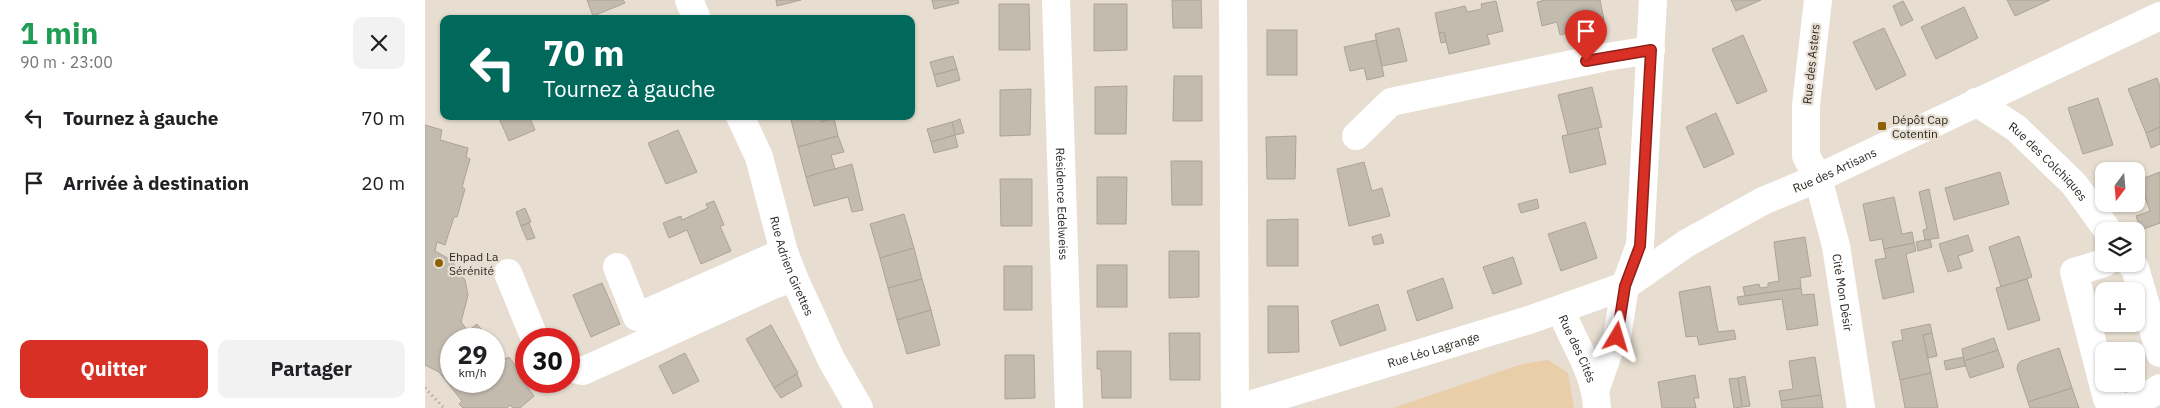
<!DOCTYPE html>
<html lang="fr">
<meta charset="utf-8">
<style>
:root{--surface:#fff;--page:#f2f2f2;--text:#202124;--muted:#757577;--accent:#d93025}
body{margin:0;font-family:"IBM Plex Sans",sans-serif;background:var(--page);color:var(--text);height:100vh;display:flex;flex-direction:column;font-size:19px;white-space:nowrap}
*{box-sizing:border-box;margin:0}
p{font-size:16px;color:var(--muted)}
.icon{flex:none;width:28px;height:28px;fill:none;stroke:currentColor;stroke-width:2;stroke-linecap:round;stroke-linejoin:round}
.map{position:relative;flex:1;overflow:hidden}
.drawer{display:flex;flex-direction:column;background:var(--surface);width:425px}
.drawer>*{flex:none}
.hud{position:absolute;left:15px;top:15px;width:475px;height:105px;border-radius:10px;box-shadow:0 1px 4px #0004;background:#00695c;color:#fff;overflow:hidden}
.needle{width:32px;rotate:196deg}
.controls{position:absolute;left:1670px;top:162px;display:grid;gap:10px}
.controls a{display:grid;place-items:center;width:50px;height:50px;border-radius:10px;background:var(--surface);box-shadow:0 1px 4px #0004;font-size:25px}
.speed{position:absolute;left:15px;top:328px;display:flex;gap:10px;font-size:25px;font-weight:700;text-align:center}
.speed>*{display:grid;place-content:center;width:65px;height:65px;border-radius:50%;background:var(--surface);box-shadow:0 1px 4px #0004;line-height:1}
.speed small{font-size:12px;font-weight:400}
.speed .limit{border:8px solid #d22;background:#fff;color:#111}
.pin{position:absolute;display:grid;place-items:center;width:42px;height:42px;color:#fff;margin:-51px -21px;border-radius:50% 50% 50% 0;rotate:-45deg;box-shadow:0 0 5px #0007}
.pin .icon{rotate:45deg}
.me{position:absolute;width:55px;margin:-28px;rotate:7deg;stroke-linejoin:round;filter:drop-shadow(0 0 4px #0008)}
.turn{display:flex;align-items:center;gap:18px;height:105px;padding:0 20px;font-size:22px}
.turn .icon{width:65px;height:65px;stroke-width:2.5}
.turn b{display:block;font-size:35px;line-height:42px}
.round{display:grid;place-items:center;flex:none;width:52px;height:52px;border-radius:10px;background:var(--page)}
.headline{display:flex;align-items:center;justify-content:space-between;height:85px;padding:0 20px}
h1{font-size:30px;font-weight:700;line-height:38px;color:#1e9e55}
.cta{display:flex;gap:10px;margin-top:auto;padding:10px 20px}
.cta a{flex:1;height:58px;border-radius:10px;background:var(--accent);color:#fff;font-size:20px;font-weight:700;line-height:58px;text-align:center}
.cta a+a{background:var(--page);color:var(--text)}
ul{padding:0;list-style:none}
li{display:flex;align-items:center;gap:15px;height:65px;padding:0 20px}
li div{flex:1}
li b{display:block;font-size:19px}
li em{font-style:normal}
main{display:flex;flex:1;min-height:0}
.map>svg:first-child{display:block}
.green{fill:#e9cea9}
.building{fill:#c4bbaf;stroke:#aca397}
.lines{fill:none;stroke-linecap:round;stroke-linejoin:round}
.path{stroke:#a0998f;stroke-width:3;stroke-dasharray:1 4;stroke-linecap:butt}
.minor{stroke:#fff;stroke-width:28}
.route-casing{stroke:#8d1f18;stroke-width:12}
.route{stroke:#d93025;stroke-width:9}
.poi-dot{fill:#8e6007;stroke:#e7ded1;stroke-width:2}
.labels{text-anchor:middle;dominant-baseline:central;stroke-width:4.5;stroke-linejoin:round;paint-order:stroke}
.street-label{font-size:12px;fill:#2c2924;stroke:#e7ded1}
.poi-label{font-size:12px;fill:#2c2924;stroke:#e7ded1;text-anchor:start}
</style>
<main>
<section class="drawer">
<div class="headline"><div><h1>1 min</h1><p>90 m · 23:00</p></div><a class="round"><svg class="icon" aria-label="close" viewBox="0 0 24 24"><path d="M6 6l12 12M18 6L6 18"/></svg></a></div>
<ul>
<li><svg class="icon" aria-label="left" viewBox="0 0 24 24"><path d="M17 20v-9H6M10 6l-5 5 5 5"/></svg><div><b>Tournez à gauche</b></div><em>70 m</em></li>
<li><svg class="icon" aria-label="arrive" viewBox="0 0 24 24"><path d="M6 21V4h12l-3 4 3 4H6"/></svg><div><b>Arrivée à destination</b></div><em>20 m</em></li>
</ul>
<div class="cta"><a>Quitter</a><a>Partager</a></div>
</section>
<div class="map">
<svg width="1735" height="408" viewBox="0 0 1735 408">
<rect width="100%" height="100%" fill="#e7ded1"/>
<path class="green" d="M 1123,360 L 1143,373 L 1149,408 L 968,408 L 1097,364 Z"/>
<g class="building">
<path d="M 162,0 L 198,0 L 200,3 L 168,16 Z"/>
<path d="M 351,0 L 376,0 L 352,6 Z"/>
<path d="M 507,0 L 533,0 L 534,3 L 509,9 Z"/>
<path d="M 747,0 L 776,0 L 777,28 L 748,28 Z"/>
<path d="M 1120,0 L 1175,0 L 1179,20 L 1151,26 L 1152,30 L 1135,35 L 1132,22 L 1117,26 L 1112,2 Z"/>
<path d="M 1306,0 L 1336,0 L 1311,11 Z"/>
<path d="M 1582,0 L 1625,0 L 1590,16 Z"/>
<path d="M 1071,1 L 1078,31 L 1062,35 L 1065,44 L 1024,54 L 1019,32 L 1014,33 L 1010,13 L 1040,6 L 1042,12 L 1057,9 L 1056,4 Z"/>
<path d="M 1478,1 L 1488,20 L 1476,26 L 1468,6 Z"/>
<path d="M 574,4 L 604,4 L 605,50 L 574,50 Z"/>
<path d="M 669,4 L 702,4 L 702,50 L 669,51 Z"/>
<path d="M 1539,7 L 1553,38 L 1511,59 L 1496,27 Z"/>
<path d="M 974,28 L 982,61 L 957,66 L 950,34 Z"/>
<path d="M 1459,28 L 1481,75 L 1451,90 L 1428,42 Z"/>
<rect x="842" y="30" width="30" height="45"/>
<path d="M 1019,32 L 1021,42 L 1016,43 L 1014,33 Z"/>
<path d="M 1318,35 L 1342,91 L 1312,104 L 1287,49 Z"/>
<path d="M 951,40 L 959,76 L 942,80 L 939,68 L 925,71 L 919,47 Z"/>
<path d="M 528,56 L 532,69 L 509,75 L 505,62 Z"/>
<path d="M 532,69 L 535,80 L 512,87 L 509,75 Z"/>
<path d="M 749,76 L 777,76 L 777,121 L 748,121 Z"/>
<path d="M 1732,78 L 1735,87 L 1735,127 L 1721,133 L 1703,89 Z"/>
<path d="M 702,86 L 701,134 L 670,134 L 670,87 Z"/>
<path d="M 1167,87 L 1177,127 L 1143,135 L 1133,95 Z"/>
<path d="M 606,89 L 605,135 L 575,136 L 575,90 Z"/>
<path d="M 1673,98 L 1688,145 L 1658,154 L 1643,108 Z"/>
<path d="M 1291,113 L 1309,154 L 1279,168 L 1261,127 Z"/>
<path d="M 73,116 L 104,116 L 110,130 L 84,141 Z"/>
<path d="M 365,116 L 395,116 L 397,122 L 409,118 L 413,136 L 373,147 Z"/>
<path d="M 395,116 L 408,116 L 409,118 L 397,122 Z"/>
<path d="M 535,119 L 539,133 L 530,135 L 527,122 Z"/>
<path d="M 527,122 L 530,135 L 506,142 L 502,129 Z"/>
<path d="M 0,125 L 17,130 L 15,140 L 43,148 L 41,157 L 45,159 L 37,187 L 40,189 L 32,217 L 29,217 L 20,245 L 12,242 L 10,251 L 26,260 L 40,280 L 43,295 L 36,322 L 43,331 L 52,324 L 64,339 L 26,339 L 26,381 L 69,381 L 69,345 L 80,359 L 84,357 L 101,379 L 103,381 L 100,384 L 109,396 L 95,408 L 88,408 L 85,405 L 82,408 L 38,408 L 34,404 L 37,401 L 14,372 L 0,365 Z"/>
<path d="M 1735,127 L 1735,144 L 1726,148 L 1721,133 Z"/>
<path d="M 1173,128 L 1181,164 L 1145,173 L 1137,136 Z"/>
<path d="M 253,130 L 272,172 L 241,184 L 223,143 Z"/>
<path d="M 530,135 L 533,147 L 509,153 L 506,142 Z"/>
<path d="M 413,136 L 419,152 L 406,155 L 410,169 L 381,177 L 373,147 Z"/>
<path d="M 871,136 L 870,179 L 842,179 L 841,137 Z"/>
<path d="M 746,161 L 777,161 L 777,205 L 747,205 Z"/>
<path d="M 939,162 L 947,191 L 957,188 L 965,216 L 924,226 L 912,169 Z"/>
<path d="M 427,164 L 438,210 L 427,212 L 423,197 L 389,206 L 381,177 Z"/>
<path d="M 1575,172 L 1584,204 L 1529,220 L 1520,188 Z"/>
<path d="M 1735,172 L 1735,223 L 1716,230 L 1711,216 L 1725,211 L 1714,180 Z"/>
<path d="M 672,177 L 702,177 L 701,224 L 672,224 Z"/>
<path d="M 575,179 L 607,179 L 607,226 L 576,226 Z"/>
<path d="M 1504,189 L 1514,238 L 1500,240 L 1498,230 L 1502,229 L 1494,192 Z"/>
<path d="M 1469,197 L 1477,234 L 1487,232 L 1489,243 L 1459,249 L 1457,239 L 1445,241 L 1438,204 Z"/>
<path d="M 1112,199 L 1114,208 L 1096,213 L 1093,204 Z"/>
<path d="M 289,201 L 299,225 L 295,226 L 306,251 L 276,264 L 262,230 L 244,238 L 238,223 L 256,216 L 257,220 L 283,208 L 281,204 Z"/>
<path d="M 100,208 L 106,222 L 96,226 L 91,212 Z"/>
<path d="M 479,214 L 489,248 L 455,258 L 445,224 Z"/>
<path d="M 873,219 L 873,266 L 842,266 L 842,220 Z"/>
<path d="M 1160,222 L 1172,258 L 1136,271 L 1123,234 Z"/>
<path d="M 104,223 L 110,238 L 102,240 L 96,226 Z"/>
<path d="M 956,234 L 959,243 L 949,245 L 947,237 Z"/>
<path d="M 1543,235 L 1548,251 L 1533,256 L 1537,268 L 1523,272 L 1514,244 Z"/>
<path d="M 1594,236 L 1607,277 L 1576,287 L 1564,247 Z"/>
<path d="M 1380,237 L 1386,276 L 1375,278 L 1376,288 L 1320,296 L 1318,287 L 1334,284 L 1335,288 L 1343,287 L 1343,283 L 1354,281 L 1349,242 Z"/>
<path d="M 1500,240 L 1505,240 L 1507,247 L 1493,251 L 1491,242 Z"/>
<path d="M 1489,243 L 1491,251 L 1481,254 L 1489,292 L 1458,299 L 1450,260 L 1461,258 L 1459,249 Z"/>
<path d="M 489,248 L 497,279 L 463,288 L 455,258 Z"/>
<path d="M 744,251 L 774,251 L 774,297 L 744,298 Z"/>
<path d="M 1088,257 L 1097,284 L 1068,294 L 1058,267 Z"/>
<rect x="672" y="265" width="30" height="42"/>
<rect x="579" y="266" width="28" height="44"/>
<path d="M 1018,278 L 1028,308 L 992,321 L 982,291 Z"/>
<path d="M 497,279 L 506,310 L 472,320 L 463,288 Z"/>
<path d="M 1602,279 L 1615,320 L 1583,330 L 1571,288 Z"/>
<path d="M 177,283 L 195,324 L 166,337 L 148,295 Z"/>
<path d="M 1285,286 L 1293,332 L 1309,330 L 1311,339 L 1274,345 L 1272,336 L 1261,337 L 1254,292 Z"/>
<path d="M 1376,288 L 1377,295 L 1389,294 L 1393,325 L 1362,330 L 1357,299 L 1314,305 L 1312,297 Z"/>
<path d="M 953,304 L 961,330 L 915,346 L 906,321 Z"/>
<path d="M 843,306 L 873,306 L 874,352 L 843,353 Z"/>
<path d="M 506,310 L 515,345 L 482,354 L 472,320 Z"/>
<path d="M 1505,324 L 1507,333 L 1498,335 L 1506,373 L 1475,380 L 1467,342 L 1478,340 L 1476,330 Z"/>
<path d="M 346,325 L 373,373 L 349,388 L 321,339 Z"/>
<path d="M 744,333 L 775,333 L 775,380 L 745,380 Z"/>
<path d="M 1507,333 L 1512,356 L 1503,358 L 1498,335 Z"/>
<path d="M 1569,338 L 1573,350 L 1539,361 L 1537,349 Z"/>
<path d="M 1634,348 L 1647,388 L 1603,402 L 1592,369 L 1593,364 L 1596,361 Z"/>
<path d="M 1573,350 L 1579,367 L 1545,378 L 1539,361 Z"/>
<path d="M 672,351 L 706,351 L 706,398 L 677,398 L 676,369 L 672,369 Z"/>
<path d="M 260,353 L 274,381 L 248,394 L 234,366 Z"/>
<path d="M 580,355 L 609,355 L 610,398 L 580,399 Z"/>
<path d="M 1390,357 L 1396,395 L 1356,401 L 1354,391 L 1368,389 L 1364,361 Z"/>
<path d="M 1538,357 L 1540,366 L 1521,370 L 1519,361 Z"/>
<path d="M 1506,373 L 1513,408 L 1480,408 L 1475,380 Z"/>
<path d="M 372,374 L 377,386 L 356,398 L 349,388 Z"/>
<path d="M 1270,375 L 1274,398 L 1269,398 L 1271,408 L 1237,408 L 1233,382 Z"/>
<path d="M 1320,376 L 1325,406 L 1317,407 L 1313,378 Z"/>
<path d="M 1313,378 L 1317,407 L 1309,408 L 1304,379 Z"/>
<path d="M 1647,388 L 1654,408 L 1605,408 L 1603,402 Z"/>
<path d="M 1396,395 L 1398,408 L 1357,408 L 1356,401 Z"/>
</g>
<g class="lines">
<path class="path" d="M 0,388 L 19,408"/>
<g class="minor">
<path d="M 264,0 L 272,19"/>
<path id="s1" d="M 631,0 L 644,408"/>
<path d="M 808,0 L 810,408"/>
<path id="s2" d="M 1393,0 L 1381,105 L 1381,156 L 1393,178 L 1411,246 L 1436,408"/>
<path id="s3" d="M 1551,102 L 1591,128 L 1649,184 L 1683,231"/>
<path id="s4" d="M 315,116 L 334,157 L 359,252 L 369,278 L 406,359 L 434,408"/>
<path d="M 931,136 L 966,102 L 1181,57 L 1226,50"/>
<path d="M 1679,263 L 1649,272 L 1682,399 L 1698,408"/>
<path d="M 1706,264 L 1710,268 L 1735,353"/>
<path d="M 192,267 L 212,317 L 359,252"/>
<path d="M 83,273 L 110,339"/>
<path id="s5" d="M 1136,310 C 1149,345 1170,370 1172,408"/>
<path d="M 144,368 L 158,371 L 348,285 L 369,278"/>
<path d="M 1171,388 L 1184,351 L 1192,337 L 1200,286 L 1215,245 L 1228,0"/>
<path id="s6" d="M 815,408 L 1104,320 L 1200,286 L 1262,243 L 1338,201 L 1393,178 L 1735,16"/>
<path d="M 1704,408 L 1735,388"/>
</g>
</g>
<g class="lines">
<g class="route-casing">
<path id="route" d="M 1161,61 L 1226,50 L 1215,246 L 1200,286 L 1192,337"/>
</g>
<use href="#route" class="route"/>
</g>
<g class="poi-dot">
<rect x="1452" y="121" width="10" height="10" rx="2.5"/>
<circle cx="14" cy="263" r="5"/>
</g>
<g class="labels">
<g class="street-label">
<text transform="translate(1386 64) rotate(-84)">Rue des Asters</text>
<text stroke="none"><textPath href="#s3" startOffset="94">Rue des Colchiques</textPath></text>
<text stroke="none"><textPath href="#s6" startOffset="644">Rue des Artisans</textPath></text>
<text stroke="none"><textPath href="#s1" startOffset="204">Résidence Edelweiss</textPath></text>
<text stroke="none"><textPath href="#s4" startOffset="159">Rue Adrien Girettes</textPath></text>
<text stroke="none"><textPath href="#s2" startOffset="299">Cité Mon Désir</textPath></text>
<text stroke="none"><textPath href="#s6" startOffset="202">Rue Léo Lagrange</textPath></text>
<text stroke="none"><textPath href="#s5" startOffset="42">Rue des Cités</textPath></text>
</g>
<g class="poi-label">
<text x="1467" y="119">Dépôt Cap<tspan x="1467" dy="14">Cotentin</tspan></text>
<text x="24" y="256">Ehpad La<tspan x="24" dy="14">Sérénité</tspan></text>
</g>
</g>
</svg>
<div class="controls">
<a><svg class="needle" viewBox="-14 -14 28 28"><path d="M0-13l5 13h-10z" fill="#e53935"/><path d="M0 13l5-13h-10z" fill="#757577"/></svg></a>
<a><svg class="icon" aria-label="layers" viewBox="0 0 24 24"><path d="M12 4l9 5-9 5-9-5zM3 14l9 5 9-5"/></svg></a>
<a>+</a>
<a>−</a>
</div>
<div class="speed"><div>29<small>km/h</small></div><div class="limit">30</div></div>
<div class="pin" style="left:1161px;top:61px;background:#d93025"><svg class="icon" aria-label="arrive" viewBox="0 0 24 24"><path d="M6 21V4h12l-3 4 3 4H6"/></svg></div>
<svg class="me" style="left:1192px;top:337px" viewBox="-20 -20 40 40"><path d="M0-17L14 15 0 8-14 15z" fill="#d93025" stroke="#fff" stroke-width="4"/></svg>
<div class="hud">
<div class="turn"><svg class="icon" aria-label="left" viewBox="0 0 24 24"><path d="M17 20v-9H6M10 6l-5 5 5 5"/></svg><div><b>70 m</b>Tournez à gauche</div></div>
</div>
</div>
</main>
